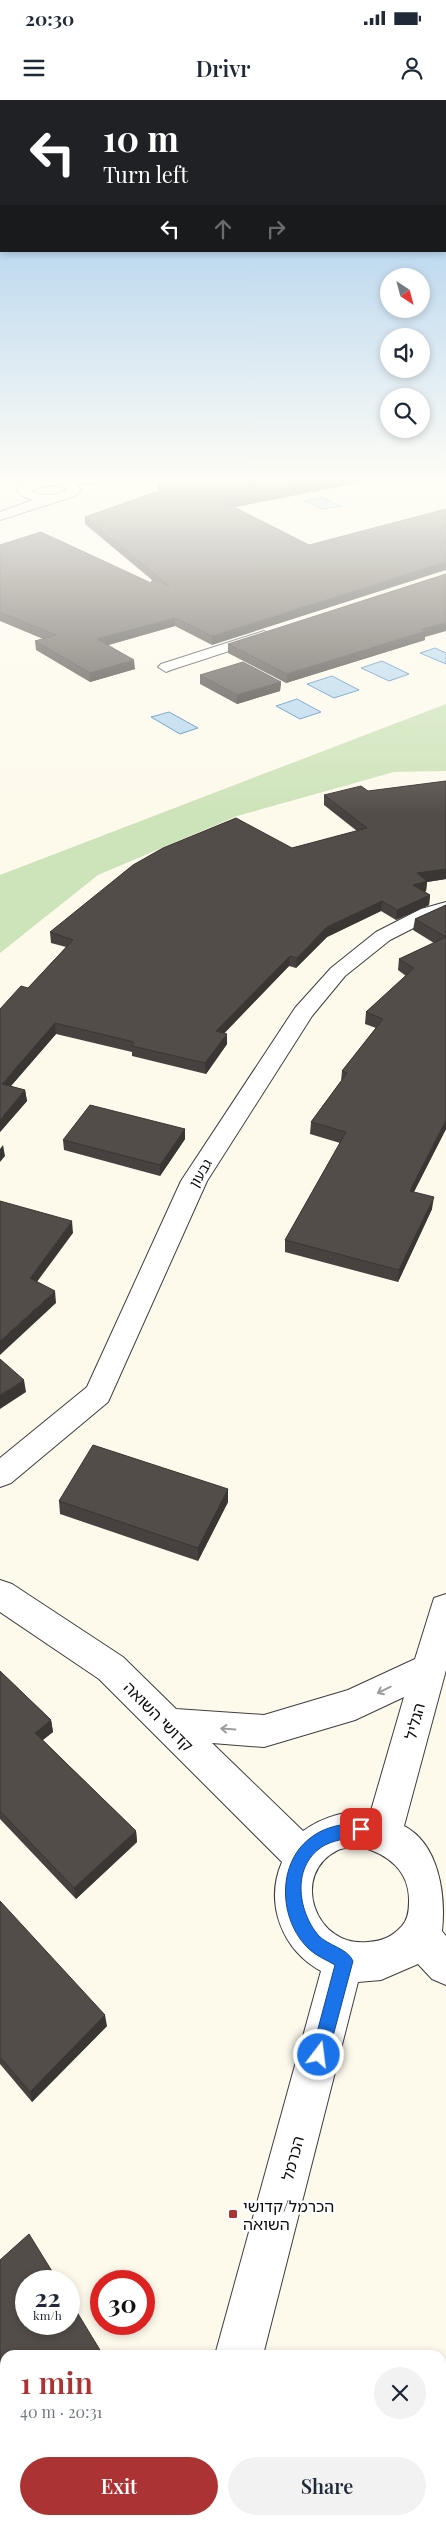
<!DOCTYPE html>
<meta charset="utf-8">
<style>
:root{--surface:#fff;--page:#f2f2f3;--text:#1f2937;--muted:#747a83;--accent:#ac3333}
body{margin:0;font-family:"Playfair Display","Noto Sans Hebrew",serif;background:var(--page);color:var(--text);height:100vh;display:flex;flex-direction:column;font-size:19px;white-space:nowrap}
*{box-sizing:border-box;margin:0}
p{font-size:16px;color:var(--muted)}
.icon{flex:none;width:28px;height:28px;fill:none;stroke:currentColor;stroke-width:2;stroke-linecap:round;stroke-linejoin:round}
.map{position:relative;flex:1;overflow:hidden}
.sheet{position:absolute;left:0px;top:2250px;width:446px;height:175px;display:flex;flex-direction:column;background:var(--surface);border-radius:15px 15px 0 0;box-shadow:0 2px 8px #0003}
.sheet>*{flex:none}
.guide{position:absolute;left:0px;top:0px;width:446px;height:152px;box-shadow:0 2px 8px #0003;background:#202124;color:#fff;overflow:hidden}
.needle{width:32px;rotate:144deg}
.buttons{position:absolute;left:380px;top:168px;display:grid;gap:10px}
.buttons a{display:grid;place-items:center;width:50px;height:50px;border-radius:50%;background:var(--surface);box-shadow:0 2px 8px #0003;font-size:25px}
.speed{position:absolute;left:15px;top:2170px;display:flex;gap:10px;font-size:25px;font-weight:700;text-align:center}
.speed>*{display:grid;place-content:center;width:65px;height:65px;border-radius:50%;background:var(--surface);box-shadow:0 2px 8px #0003;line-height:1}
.speed small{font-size:12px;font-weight:400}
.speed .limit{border:8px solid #d22;background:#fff;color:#111}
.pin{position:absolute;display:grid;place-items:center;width:42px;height:42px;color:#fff;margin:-21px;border-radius:10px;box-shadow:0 2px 8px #0006}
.me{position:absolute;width:55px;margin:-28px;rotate:15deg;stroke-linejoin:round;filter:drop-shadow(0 0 4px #0008)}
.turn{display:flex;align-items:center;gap:18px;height:105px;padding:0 20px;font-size:22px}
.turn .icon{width:65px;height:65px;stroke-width:2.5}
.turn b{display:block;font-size:35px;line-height:42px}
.lanes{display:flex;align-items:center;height:48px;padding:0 20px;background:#0003;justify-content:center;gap:25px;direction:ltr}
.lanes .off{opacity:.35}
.round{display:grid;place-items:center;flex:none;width:52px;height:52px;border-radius:26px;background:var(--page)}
.summary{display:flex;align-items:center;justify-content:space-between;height:85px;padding:0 20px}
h1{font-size:30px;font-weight:600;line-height:38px;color:var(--accent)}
.button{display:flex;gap:10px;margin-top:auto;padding:10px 20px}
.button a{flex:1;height:58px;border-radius:30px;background:var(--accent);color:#fff;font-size:20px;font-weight:600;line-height:58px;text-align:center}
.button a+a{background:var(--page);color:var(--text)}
.status{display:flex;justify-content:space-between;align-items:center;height:35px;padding:0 25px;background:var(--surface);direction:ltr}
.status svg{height:14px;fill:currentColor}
header{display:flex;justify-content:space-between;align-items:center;height:65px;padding:0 20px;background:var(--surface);font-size:22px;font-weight:600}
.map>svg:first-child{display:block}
.green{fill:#cde3b9}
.water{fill:#b6d7ef;stroke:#4588be}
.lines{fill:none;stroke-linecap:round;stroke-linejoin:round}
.minor-casing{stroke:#3e3e3e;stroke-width:2}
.minor{fill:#fff;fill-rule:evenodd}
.wall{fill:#47423f}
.shaded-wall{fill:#3a3633}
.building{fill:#534d49;stroke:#3a3633}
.oneway{stroke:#9d9d9d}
.route{fill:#1a73e8;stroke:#114b97}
.poi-dot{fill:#ac3333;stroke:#fff;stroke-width:2}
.labels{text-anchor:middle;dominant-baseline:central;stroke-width:5;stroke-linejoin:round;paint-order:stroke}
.street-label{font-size:14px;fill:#0b0b0b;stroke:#fff}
.near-street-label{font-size:16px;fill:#0b0b0b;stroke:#fff}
.near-poi-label{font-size:16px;fill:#0b0b0b;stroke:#fff;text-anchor:start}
</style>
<div class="status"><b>20:30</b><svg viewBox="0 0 49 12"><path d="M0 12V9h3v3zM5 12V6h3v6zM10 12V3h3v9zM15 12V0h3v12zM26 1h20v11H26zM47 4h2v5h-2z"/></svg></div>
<header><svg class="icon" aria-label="menu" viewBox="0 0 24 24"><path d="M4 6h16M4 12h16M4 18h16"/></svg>Drivr<svg class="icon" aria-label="person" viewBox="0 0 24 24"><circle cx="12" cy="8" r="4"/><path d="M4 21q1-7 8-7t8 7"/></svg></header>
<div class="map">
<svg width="446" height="2425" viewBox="0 0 446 2425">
<rect width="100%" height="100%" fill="#fdfaec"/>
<path class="green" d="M 446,604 L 446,671 L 394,672 L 237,716 L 98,775 L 0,853 L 0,775 Z"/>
<g class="water">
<path d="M 322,397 L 341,406 L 323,409 L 304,401 Z"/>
<path d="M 435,548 L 446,553 L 446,564 L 420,553 Z"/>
<path d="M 382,561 L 409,574 L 389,581 L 361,568 Z"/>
<path d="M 332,576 L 359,590 L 334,598 L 307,584 Z"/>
<path d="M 297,599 L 321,612 L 300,619 L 276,606 Z"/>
<path d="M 169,612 L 198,628 L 180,634 L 151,617 Z"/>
</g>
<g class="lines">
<g class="minor-casing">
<g id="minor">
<path d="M 0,376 L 59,378 L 146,376 L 140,380 L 75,384 L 81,390 L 75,396 L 0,420 L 0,412 L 33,400 L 23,396 L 17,390 L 25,382 L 0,379 ZM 51,385 L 63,386 L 67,390 C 56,396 41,397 30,390 Z"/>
<path d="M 264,531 L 271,535 L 269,538 L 171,570 L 166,572 L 158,567 L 161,564 Z"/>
<path d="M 446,802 L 446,814 L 435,817 L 390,840 L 345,876 L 312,916 L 207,1081 L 108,1302 L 11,1383 L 0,1387 L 0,1358 L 87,1287 L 181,1081 L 295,908 L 331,868 L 376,832 L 421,809 Z"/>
<path d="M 0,1480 L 12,1484 L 123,1557 L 176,1609 L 264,1615 L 348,1590 L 415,1559 L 434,1498 L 446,1494 L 446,1570 L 404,1726 C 439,1744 446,1795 442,1831 L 446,1836 L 446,1885 L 432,1879 L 418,1864 L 381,1880 L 358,1882 L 263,2255 L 215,2255 L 321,1871 C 282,1850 264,1803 282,1762 L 99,1579 L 0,1512 ZM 404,1597 L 370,1714 C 348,1708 321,1718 303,1731 L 212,1643 L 264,1647 L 355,1620 ZM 361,1747 C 388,1754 410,1771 409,1802 C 409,1811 408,1819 402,1826 C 392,1837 382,1841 368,1842 C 315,1848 289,1774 338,1750 C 345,1747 354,1748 361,1747 Z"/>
<path d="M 162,2420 L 212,2420 L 210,2425 L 160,2425 Z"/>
</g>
</g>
<use href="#minor" class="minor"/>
</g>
<g class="wall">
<path d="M 155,376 L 379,376 L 378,379 L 235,407 L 212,545 L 175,526 L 108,545 L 135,569 L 90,582 L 36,550 L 35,541 L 43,539 L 0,521 L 0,445 L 151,483 L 152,480 L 85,424 L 85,417 L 159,391 Z"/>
<path d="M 425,537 L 425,540 L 286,583 L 228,553 L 228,544 Z"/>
<path d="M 200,575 L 281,582 L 280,591 L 237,604 L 200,584 Z"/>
<path d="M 446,681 L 446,779 L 427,782 L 426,791 L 425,792 L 430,795 L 429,805 L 396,820 L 381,811 L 327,837 L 296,868 L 289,866 L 224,933 L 227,944 L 206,974 L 132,956 L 132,952 L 56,934 L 11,986 L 25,990 L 27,1001 L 0,1032 L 28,888 L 66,847 L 51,843 L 50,832 L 292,748 L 357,731 L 324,705 L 324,695 L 368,691 Z"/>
<path d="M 446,805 L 446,1029 L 414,1092 L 432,1109 L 398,1182 L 285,1152 L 285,1140 L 340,1043 L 310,1034 L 311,1022 L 341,981 L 342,971 L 376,928 L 365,924 L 366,912 L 406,876 L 398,870 L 399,859 L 434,843 L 413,830 L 415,819 Z"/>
<path d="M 185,1029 L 185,1039 L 160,1076 L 64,1050 L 63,1040 Z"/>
<path d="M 228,1389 L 228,1402 L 198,1461 L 60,1414 L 59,1401 Z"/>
<path d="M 0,1571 L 51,1620 L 53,1632 L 43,1640 L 136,1731 L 137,1742 L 76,1799 L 0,1719 Z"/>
<path d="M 0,1801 L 107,1926 L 32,2002 L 0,1964 Z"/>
</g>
<g class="shaded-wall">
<path d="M 355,376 L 379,376 L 378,379 L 224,409 L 224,402 Z"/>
<path d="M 446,462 L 446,470 L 212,545 L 212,536 Z"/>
<path d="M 175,518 L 175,526 L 98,548 L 97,539 Z"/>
<path d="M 446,523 L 446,531 L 425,537 L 425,540 L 286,583 L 287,574 L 421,529 Z"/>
<path d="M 134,560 L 135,569 L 90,582 L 90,573 Z"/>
<path d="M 281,582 L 280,591 L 237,604 L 237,595 Z"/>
<path d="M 446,769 L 446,779 L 427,782 L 426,791 L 412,795 L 413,785 L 417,773 Z"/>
<path d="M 430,795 L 429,805 L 396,820 L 397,810 Z"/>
<path d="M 382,801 L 381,811 L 327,837 L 296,868 L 297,858 L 327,827 Z"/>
<path d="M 290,856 L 289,866 L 216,942 L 216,931 Z"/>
<path d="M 55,923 L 56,934 L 3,995 L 2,984 Z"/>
<path d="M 227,934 L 227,944 L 206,974 L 205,963 Z"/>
<path d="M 25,990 L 27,1001 L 0,1032 L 0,1020 Z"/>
<path d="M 446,1020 L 446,1029 L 408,1103 L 410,1091 Z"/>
<path d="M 185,1029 L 185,1039 L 160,1076 L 160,1065 Z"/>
<path d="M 3,1045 L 5,1056 L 0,1062 L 0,1049 Z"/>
<path d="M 434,1097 L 432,1109 L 398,1182 L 399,1170 Z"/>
<path d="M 72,1121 L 73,1133 L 31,1190 L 30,1178 Z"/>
<path d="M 55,1191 L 56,1203 L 0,1255 L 0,1241 Z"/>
<path d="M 24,1280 L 26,1292 L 0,1309 L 0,1295 Z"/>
<path d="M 228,1389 L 228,1402 L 198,1461 L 198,1448 Z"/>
<path d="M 51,1620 L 53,1632 L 37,1644 L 35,1633 Z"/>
<path d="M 136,1731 L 137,1742 L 76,1799 L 74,1788 Z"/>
<path d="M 105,1915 L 107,1926 L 32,2002 L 30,1992 Z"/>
<path d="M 76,2420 L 82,2420 L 77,2425 L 70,2425 Z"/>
</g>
<g class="building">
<path d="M 157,376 L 355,376 L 224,402 L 309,445 L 446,409 L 446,462 L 212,536 L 175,518 L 97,539 L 134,560 L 90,573 L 35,541 L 56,535 L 0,512 L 0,445 L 41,432 L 151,483 L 153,479 L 169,486 L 85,417 L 161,390 Z"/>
<path d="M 446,474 L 446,523 L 421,529 L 426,531 L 287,574 L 228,544 Z"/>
<path d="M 243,562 L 281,582 L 237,595 L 200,575 Z"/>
<path d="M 446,681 L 446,769 L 417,773 L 427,781 L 413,785 L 430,795 L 397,810 L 382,801 L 327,827 L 297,858 L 290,856 L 216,931 L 227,934 L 205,963 L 132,946 L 134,942 L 55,923 L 2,984 L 25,990 L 0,1020 L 0,909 L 21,886 L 28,888 L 73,840 L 50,832 L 133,765 L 163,748 L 236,718 L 292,748 L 367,728 L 324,695 L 361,686 L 368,691 Z"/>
<path d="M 446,805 L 446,1020 L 410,1091 L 434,1097 L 399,1170 L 285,1140 L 346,1032 L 311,1022 L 347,973 L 342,971 L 383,919 L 366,912 L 414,868 L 399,859 L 446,837 L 415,819 Z"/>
<path d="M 90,1005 L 185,1029 L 160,1065 L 63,1040 Z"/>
<path d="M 0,1101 L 72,1121 L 30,1178 L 55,1191 L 0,1241 Z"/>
<path d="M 0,1259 L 24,1280 L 0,1295 Z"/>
<path d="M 93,1345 L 228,1389 L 198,1448 L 59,1401 Z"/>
<path d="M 0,1571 L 51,1620 L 35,1633 L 136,1731 L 74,1788 L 0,1711 Z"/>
<path d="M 0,1801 L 105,1915 L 30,1992 L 0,1957 Z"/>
<path d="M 29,2134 L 58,2181 L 26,2181 L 26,2224 L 69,2224 L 69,2199 L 103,2255 L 5,2255 L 5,2420 L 76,2420 L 70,2425 L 0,2425 L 0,2160 Z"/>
</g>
<defs><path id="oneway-shaft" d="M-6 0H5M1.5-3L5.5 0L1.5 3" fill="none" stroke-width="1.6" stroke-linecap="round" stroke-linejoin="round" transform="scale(1.25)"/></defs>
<g class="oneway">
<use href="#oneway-shaft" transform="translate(384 1590) rotate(154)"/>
<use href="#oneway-shaft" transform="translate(228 1629) rotate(-176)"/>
</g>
<linearGradient id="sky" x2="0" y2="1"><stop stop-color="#94c2eb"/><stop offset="0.53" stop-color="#fefdf6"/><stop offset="1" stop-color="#fefdf6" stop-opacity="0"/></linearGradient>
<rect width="446" height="715" fill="url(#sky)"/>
<path class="route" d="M 361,1722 L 366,1724 L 368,1729 L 366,1734 C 352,1739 339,1738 325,1745 C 291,1764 297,1811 319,1836 C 329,1846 347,1848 353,1861 L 328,1955 L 325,1961 L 319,1964 L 313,1961 L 311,1955 L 335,1865 C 327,1860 316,1856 309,1849 C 278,1820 276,1761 313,1736 C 327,1726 344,1724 361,1722 Z"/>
<rect class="poi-dot" x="228" y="2109" width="10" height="10" rx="2.5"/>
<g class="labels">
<g class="street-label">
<text transform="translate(200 1073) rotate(-59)">גבעון</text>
</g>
<g class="near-street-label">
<text transform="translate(159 1616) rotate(45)">קדושי השואה</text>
<text transform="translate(414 1621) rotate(-75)">הגליל</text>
<text transform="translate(292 2058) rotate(-75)">הכרמל</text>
</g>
<g class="near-poi-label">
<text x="243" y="2105">הכרמל/קדושי<tspan x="243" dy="18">השואה</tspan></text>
</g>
</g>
</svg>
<div class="buttons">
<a><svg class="needle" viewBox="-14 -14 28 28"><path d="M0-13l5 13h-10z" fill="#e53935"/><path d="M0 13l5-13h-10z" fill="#747a83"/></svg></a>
<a><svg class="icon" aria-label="sound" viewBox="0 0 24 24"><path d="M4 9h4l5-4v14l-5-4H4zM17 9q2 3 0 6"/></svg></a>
<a><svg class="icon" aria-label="search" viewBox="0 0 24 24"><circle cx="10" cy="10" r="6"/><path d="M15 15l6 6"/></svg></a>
</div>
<div class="speed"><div>22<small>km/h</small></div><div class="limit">30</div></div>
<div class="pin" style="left:361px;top:1729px;background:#d93025"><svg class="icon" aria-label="arrive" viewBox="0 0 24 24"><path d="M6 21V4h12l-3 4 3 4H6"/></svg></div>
<svg class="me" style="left:319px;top:1955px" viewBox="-20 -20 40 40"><circle r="17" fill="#1a73e8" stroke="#fff" stroke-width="3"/><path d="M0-11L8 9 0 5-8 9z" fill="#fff"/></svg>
<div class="guide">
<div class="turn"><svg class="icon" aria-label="left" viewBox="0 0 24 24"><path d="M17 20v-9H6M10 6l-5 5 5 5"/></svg><div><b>10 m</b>Turn left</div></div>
<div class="lanes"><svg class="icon" aria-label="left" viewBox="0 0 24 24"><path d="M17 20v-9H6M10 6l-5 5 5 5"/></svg><svg class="icon off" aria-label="ahead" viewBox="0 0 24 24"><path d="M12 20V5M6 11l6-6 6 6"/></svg><svg class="icon off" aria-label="right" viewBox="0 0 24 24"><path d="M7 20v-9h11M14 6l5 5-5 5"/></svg></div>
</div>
<section class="sheet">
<div class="summary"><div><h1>1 min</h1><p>40 m · 20:31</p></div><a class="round"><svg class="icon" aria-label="close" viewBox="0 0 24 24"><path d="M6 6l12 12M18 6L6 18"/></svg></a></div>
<div class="button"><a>Exit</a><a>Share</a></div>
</section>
</div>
